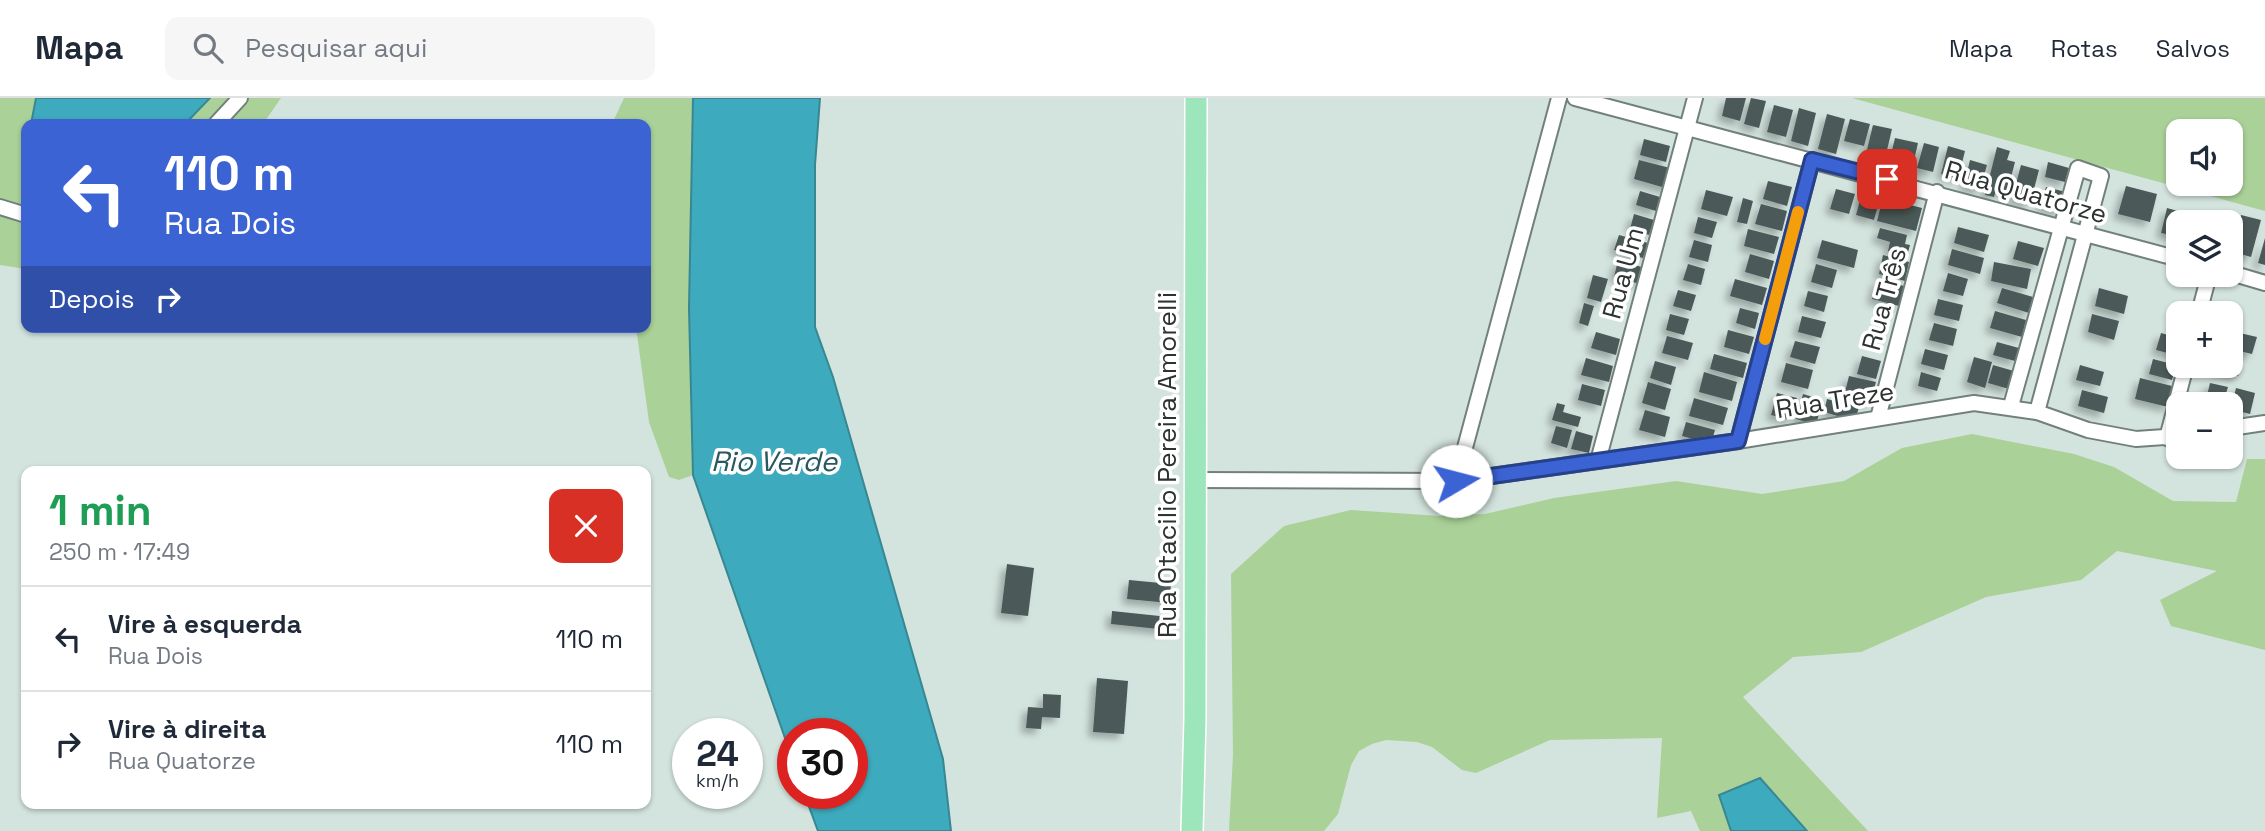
<!DOCTYPE html>
<html lang="pt">
<meta charset="utf-8">
<style>
:root{--surface:#fff;--page:#f6f6f7;--text:#1f2937;--muted:#747a83;--line:#e0e1e3}
body{margin:0;font-family:"Space Grotesk",sans-serif;background:var(--page);color:var(--text);height:100vh;display:flex;flex-direction:column;font-size:26px;white-space:nowrap}
*{box-sizing:border-box;margin:0}
p{font-size:23px;color:var(--muted)}
.icon{flex:none;width:38px;height:38px;fill:none;stroke:currentColor;stroke-width:2;stroke-linecap:round;stroke-linejoin:round}
.map{position:relative;flex:1;overflow:hidden}
.drawer{position:absolute;left:21px;top:368px;width:630px;height:343px;display:flex;flex-direction:column;background:var(--surface);border-radius:14px;box-shadow:0 2px 5px #0004}
.drawer>*{flex:none}
.banner{position:absolute;left:21px;top:21px;width:630px;height:214px;border-radius:14px;box-shadow:0 2px 5px #0004;background:#3b63d4;color:#fff;overflow:hidden}
.controls{position:absolute;left:2166px;top:21px;display:grid;gap:14px}
.controls a{display:grid;place-items:center;width:77px;height:77px;border-radius:14px;background:var(--surface);box-shadow:0 2px 5px #0004;font-size:35px}
.speed{position:absolute;left:672px;top:620px;display:flex;gap:14px;font-size:35px;font-weight:700;text-align:center}
.speed>*{display:grid;place-content:center;width:91px;height:91px;border-radius:50%;background:var(--surface);box-shadow:0 2px 5px #0004;line-height:1}
.speed small{font-size:18px;font-weight:400}
.speed .limit{border:10px solid #d22;background:#fff;color:#111}
.pin{position:absolute;display:grid;place-items:center;width:60px;height:60px;color:#fff;margin:-30px;border-radius:14px;box-shadow:0 4px 10px #0006}
.me{position:absolute;width:77px;margin:-38px;rotate:82deg;stroke-linejoin:round;filter:drop-shadow(0 0 5px #0008)}
.turn{display:flex;align-items:center;gap:24px;height:147px;padding:0 28px;font-size:32px}
.turn .icon{width:91px;height:91px;stroke-width:2.5}
.turn b{display:block;font-size:49px;line-height:60px}
.then{display:flex;align-items:center;height:66px;padding:0 28px;background:#0003;gap:14px;font-size:26px}
.round{display:grid;place-items:center;flex:none;width:74px;height:74px;border-radius:14px;background:var(--page)}
.headline{display:flex;align-items:center;justify-content:space-between;height:119px;padding:0 28px}
h1{font-size:42px;font-weight:800;line-height:52px;color:#1e9e55}
ul{padding:0;list-style:none}
li{display:flex;align-items:center;gap:21px;height:105px;padding:0 28px;border-top:2px solid var(--line)}
li div{flex:1}
li b{display:block;font-size:26px}
li em{font-style:normal}
header{display:flex;align-items:center;gap:42px;box-sizing:border-box;height:98px;padding:0 35px;background:var(--surface);border-bottom:2px solid var(--line)}
header strong{font-size:33px}
nav{display:flex;gap:38px;margin-inline-start:auto;font-size:24px}
.search{width:490px;height:63px;background:var(--page);display:flex;align-items:center;gap:18px;box-sizing:border-box;padding:0 24px;border-radius:14px;color:var(--muted);font-size:26px}
.map>svg:first-child{display:block}
.green{fill:#aad198;fill-rule:evenodd}
.water{fill:#3dabbd;stroke:#388793;stroke-width:2}
.building{fill:#4b5a59;filter:url(#shadow)}
.lines{fill:none;stroke-linecap:round;stroke-linejoin:round}
.street-casing{stroke:#72807b;stroke-width:18}
.primary-casing{stroke:#fff;stroke-width:24}
.street{stroke:#fff;stroke-width:14}
.primary{stroke:#9de5ba;stroke-width:21}
.route-casing{stroke:#26408a;stroke-width:18}
.route{stroke:#3b63d4;stroke-width:12}
.slow{stroke:#f59e0b;stroke-width:12}
.labels{text-anchor:middle;dominant-baseline:central;stroke-width:7;stroke-linejoin:round;paint-order:stroke}
.street-label{font-size:26px;fill:#2d3331;stroke:#fff}
.water-label{font-size:28px;font-style:italic;fill:#28575f;stroke:#fff}
</style>
<header>
<strong>Mapa</strong>
<div class="search"><svg class="icon" aria-label="search" viewBox="0 0 24 24"><circle cx="10" cy="10" r="6"/><path d="M15 15l6 6"/></svg>Pesquisar aqui</div>
<nav><a>Mapa</a><a>Rotas</a><a>Salvos</a></nav>
</header>
<div class="map">
<svg width="2265" height="733" viewBox="0 0 2265 733">
<defs>
<filter id="shadow"><feDropShadow dx="-5" dy="5" stdDeviation="3.5" flood-color="#0004"/></filter>
</defs>
<rect width="100%" height="100%" fill="#d3e3dd"/>
<g class="green">
<path d="M 0,0 L 281,0 L 263,26 L 26,26 L 26,171 L 0,167 Z"/>
<path d="M 624,0 L 693,0 L 689,210 L 693,377 L 679,382 L 669,379 L 649,324 L 636,229 L 646,229 L 646,26 L 612,26 Z"/>
<path d="M 1852,0 L 2265,0 L 2265,113 ZM 2231,33 L 2231,86 L 2179,86 L 2179,33 Z"/>
<path d="M 1972,336 L 2074,356 L 2114,369 L 2173,403 L 2236,404 L 2247,361 L 2265,361 L 2265,552 L 2171,528 L 2160,502 L 2217,473 L 2117,453 L 2081,482 L 1986,499 L 1861,554 L 1793,559 L 1743,599 L 1868,733 L 1700,733 L 1691,713 L 1657,720 L 1662,640 L 1550,642 L 1476,675 L 1462,672 L 1432,649 L 1417,644 L 1386,642 L 1372,646 L 1359,653 L 1351,667 L 1338,716 L 1324,733 L 1229,733 L 1233,657 L 1231,476 L 1284,428 L 1351,412 L 1439,418 L 1485,416 L 1554,400 L 1676,383 L 1762,396 L 1844,383 L 1902,350 Z"/>
</g>
<g class="water">
<path d="M 36,0 L 210,0 L 185,26 L 31,26 Z"/>
<path d="M 693,0 L 820,0 L 815,67 L 815,229 L 833,279 L 943,661 L 951,733 L 818,733 L 804,695 L 852,695 L 852,635 L 793,635 L 793,663 L 693,377 L 689,210 Z"/>
<path d="M 1760,680 L 1807,733 L 1731,733 L 1719,697 Z"/>
</g>
<g class="building">
<path d="M 1726,0 L 1746,0 L 1740,23 L 1722,18 Z"/>
<path d="M 1751,0 L 1766,3 L 1759,30 L 1744,26 Z"/>
<path d="M 1774,7 L 1793,12 L 1786,39 L 1767,34 Z"/>
<path d="M 1799,10 L 1816,15 L 1808,48 L 1791,43 Z"/>
<path d="M 1827,16 L 1845,21 L 1836,56 L 1818,51 Z"/>
<path d="M 1850,21 L 1870,26 L 1864,48 L 1844,43 Z"/>
<path d="M 1873,27 L 1892,31 L 1884,65 L 1865,60 Z"/>
<path d="M 1895,40 L 1918,45 L 1912,71 L 1889,65 Z"/>
<path d="M 1644,41 L 1670,48 L 1666,64 L 1640,57 Z"/>
<path d="M 1924,45 L 1939,49 L 1933,74 L 1917,70 Z"/>
<path d="M 1948,48 L 1965,53 L 1958,81 L 1941,76 Z"/>
<path d="M 1997,49 L 2010,53 L 2007,62 L 2015,64 L 2007,95 L 1996,92 L 1994,99 L 1985,97 Z"/>
<path d="M 1639,62 L 1674,71 L 1669,91 L 1634,81 Z"/>
<path d="M 1970,62 L 1987,67 L 1980,92 L 1964,88 Z"/>
<path d="M 2048,64 L 2069,70 L 2065,84 L 2045,79 Z"/>
<path d="M 2021,67 L 2039,72 L 2030,106 L 2012,101 Z"/>
<path d="M 1768,83 L 1792,89 L 1787,108 L 1763,101 Z"/>
<path d="M 2126,88 L 2157,96 L 2150,124 L 2118,116 Z"/>
<path d="M 2046,89 L 2066,94 L 2060,114 L 2040,108 Z"/>
<path d="M 1836,91 L 1855,96 L 1849,116 L 1830,111 Z"/>
<path d="M 1706,92 L 1733,99 L 1727,118 L 1701,111 Z"/>
<path d="M 1640,93 L 1660,99 L 1656,113 L 1636,107 Z"/>
<path d="M 1862,95 L 1880,100 L 1874,122 L 1856,117 Z"/>
<path d="M 1743,100 L 1753,103 L 1747,126 L 1737,124 Z"/>
<path d="M 1883,100 L 1922,110 L 1916,133 L 1877,123 Z"/>
<path d="M 1761,106 L 1787,113 L 1782,133 L 1755,126 Z"/>
<path d="M 2167,110 L 2181,114 L 2175,138 L 2161,135 Z"/>
<path d="M 1634,116 L 1654,122 L 1649,137 L 1630,131 Z"/>
<path d="M 2190,117 L 2207,121 L 2206,124 L 2188,124 Z"/>
<path d="M 2241,117 L 2261,122 L 2251,159 L 2237,155 L 2240,146 L 2234,145 Z"/>
<path d="M 1698,119 L 1717,124 L 1712,140 L 1694,135 Z"/>
<path d="M 1958,129 L 1989,137 L 1984,154 L 1954,145 Z"/>
<path d="M 1880,130 L 1907,137 L 1905,146 L 1910,147 L 1907,158 L 1888,153 L 1890,144 L 1877,140 Z"/>
<path d="M 1748,131 L 1779,139 L 1774,156 L 1744,148 Z"/>
<path d="M 1619,137 L 1648,145 L 1643,160 L 1614,152 Z"/>
<path d="M 2265,140 L 2265,167 L 2258,165 Z"/>
<path d="M 1694,142 L 1712,147 L 1708,164 L 1689,159 Z"/>
<path d="M 1822,142 L 1858,152 L 1854,170 L 1817,160 Z"/>
<path d="M 2018,143 L 2044,150 L 2038,168 L 2013,161 Z"/>
<path d="M 1952,151 L 1984,160 L 1980,176 L 1948,167 Z"/>
<path d="M 1750,156 L 1774,163 L 1769,181 L 1745,174 Z"/>
<path d="M 1883,157 L 1909,164 L 1905,183 L 1879,176 Z"/>
<path d="M 1618,162 L 1645,170 L 1640,186 L 1614,179 Z"/>
<path d="M 1994,164 L 2031,171 L 2027,191 L 1991,183 Z"/>
<path d="M 1688,166 L 1705,171 L 1701,187 L 1683,182 Z"/>
<path d="M 1816,166 L 1837,172 L 1832,190 L 1811,184 Z"/>
<path d="M 1948,175 L 1968,181 L 1963,198 L 1943,193 Z"/>
<path d="M 1593,177 L 1608,181 L 1601,204 L 1587,200 Z"/>
<path d="M 1735,181 L 1767,190 L 1762,207 L 1730,198 Z"/>
<path d="M 1877,181 L 1904,188 L 1899,208 L 1872,201 Z"/>
<path d="M 2002,190 L 2033,199 L 2029,215 L 1997,205 Z"/>
<path d="M 2099,190 L 2128,198 L 2124,216 L 2095,208 Z"/>
<path d="M 1678,192 L 1696,197 L 1691,213 L 1673,208 Z"/>
<path d="M 1808,193 L 1828,198 L 1824,214 L 1804,208 Z"/>
<path d="M 1938,201 L 1963,207 L 1959,223 L 1934,217 Z"/>
<path d="M 1584,205 L 1594,208 L 1588,228 L 1579,225 Z"/>
<path d="M 1740,210 L 1759,215 L 1755,231 L 1736,225 Z"/>
<path d="M 1995,213 L 2026,222 L 2022,239 L 1990,230 Z"/>
<path d="M 1670,216 L 1689,221 L 1684,237 L 1666,232 Z"/>
<path d="M 2092,216 L 2119,223 L 2114,242 L 2088,234 Z"/>
<path d="M 1802,218 L 1826,224 L 1821,240 L 1798,234 Z"/>
<path d="M 1934,225 L 1957,231 L 1953,248 L 1929,242 Z"/>
<path d="M 1728,232 L 1754,239 L 1749,256 L 1724,249 Z"/>
<path d="M 2231,233 L 2257,239 L 2252,256 L 2231,251 Z"/>
<path d="M 1596,234 L 1620,241 L 1616,257 L 1591,250 Z"/>
<path d="M 2161,235 L 2179,240 L 2179,258 L 2156,252 Z"/>
<path d="M 1667,238 L 1693,245 L 1688,262 L 1662,255 Z"/>
<path d="M 1795,243 L 1820,249 L 1815,266 L 1790,259 Z"/>
<path d="M 1997,244 L 2019,250 L 2015,263 L 1993,257 Z"/>
<path d="M 1925,251 L 1948,257 L 1944,272 L 1921,266 Z"/>
<path d="M 1714,256 L 1747,265 L 1743,280 L 1710,271 Z"/>
<path d="M 1862,258 L 1881,263 L 1876,281 L 1857,276 Z"/>
<path d="M 1974,259 L 1992,264 L 1985,290 L 1967,284 Z"/>
<path d="M 1586,260 L 1613,268 L 1609,284 L 1581,277 Z"/>
<path d="M 2231,260 L 2242,263 L 2238,278 L 2216,273 L 2217,268 L 2231,268 Z"/>
<path d="M 2153,261 L 2176,267 L 2172,282 L 2149,276 Z"/>
<path d="M 1655,263 L 1676,269 L 1671,287 L 1650,280 Z"/>
<path d="M 1786,265 L 1813,272 L 1808,291 L 1781,284 Z"/>
<path d="M 1993,267 L 2014,273 L 2009,291 L 1988,285 Z"/>
<path d="M 2080,267 L 2104,274 L 2100,288 L 2076,282 Z"/>
<path d="M 1704,274 L 1737,284 L 1732,303 L 1699,294 Z"/>
<path d="M 1921,274 L 1941,280 L 1937,293 L 1918,288 Z"/>
<path d="M 1849,278 L 1876,284 L 1870,305 L 1844,298 Z"/>
<path d="M 2140,280 L 2172,288 L 2168,309 L 2135,301 Z"/>
<path d="M 1648,284 L 1671,291 L 1665,312 L 1642,305 Z"/>
<path d="M 2210,285 L 2228,289 L 2223,306 L 2205,306 Z"/>
<path d="M 1582,286 L 1605,292 L 1601,308 L 1578,302 Z"/>
<path d="M 2236,290 L 2255,295 L 2250,316 L 2231,311 Z"/>
<path d="M 2082,292 L 2108,299 L 2104,315 L 2078,308 Z"/>
<path d="M 1777,295 L 1797,300 L 1791,322 L 1771,317 Z"/>
<path d="M 1803,296 L 1823,302 L 1816,327 L 1796,321 Z"/>
<path d="M 1694,300 L 1728,310 L 1723,327 L 1689,318 Z"/>
<path d="M 1827,301 L 1859,309 L 1855,323 L 1824,314 Z"/>
<path d="M 1557,305 L 1565,307 L 1563,314 L 1581,319 L 1578,329 L 1552,322 Z"/>
<path d="M 1645,312 L 1670,319 L 1665,339 L 1639,332 Z"/>
<path d="M 1686,324 L 1715,332 L 1711,346 L 1682,338 Z"/>
<path d="M 1556,328 L 1572,332 L 1567,350 L 1551,345 Z"/>
<path d="M 1576,333 L 1593,338 L 1589,355 L 1571,351 Z"/>
<path d="M 1007,466 L 1034,470 L 1028,518 L 1001,515 Z"/>
<path d="M 1129,482 L 1171,486 L 1169,505 L 1127,501 Z"/>
<path d="M 1112,513 L 1169,519 L 1168,532 L 1111,526 Z"/>
<path d="M 1097,580 L 1128,583 L 1124,636 L 1093,634 Z"/>
<path d="M 1043,596 L 1061,597 L 1060,620 L 1042,619 L 1041,631 L 1026,630 L 1028,609 L 1043,610 Z"/>
</g>
<g class="lines">
<g class="street-casing">
<g id="street">
<path d="M 1575,0 L 2179,161"/>
<path d="M 216,26 L 240,0"/>
<path d="M 0,109 L 26,117"/>
<path d="M 2231,175 L 2265,185"/>
<path d="M 2199,215 L 2209,177"/>
<path d="M 2011,308 L 2078,70 L 2101,78 L 2037,314"/>
<path d="M 1878,320 L 1937,94"/>
<path d="M 2231,330 L 2265,325"/>
<path d="M 2167,340 L 2186,268"/>
<path d="M 1738,343 L 1812,62"/>
<path d="M 1598,363 L 1695,0"/>
<path d="M 1196,382 L 1456,383 L 1738,343 L 1974,305 L 2037,314 L 2088,332 L 2136,341 L 2179,338"/>
<path d="M 1456,383 L 1559,0"/>
</g>
</g>
<g class="primary-casing">
<path id="primary" d="M 1192,733 L 1195,620 L 1196,0"/>
</g>
<use href="#street" class="street"/>
<use href="#primary" class="primary"/>
</g>
<g class="lines">
<g class="route-casing">
<path id="route" d="M 1456,383 L 1738,343 L 1812,62 L 1887,81"/>
</g>
<use href="#route" class="route"/>
<path class="slow" d="M 1765,241 L 1798,114"/>
</g>
<g class="labels">
<g class="street-label">
<text transform="translate(2026 94) rotate(16)">Rua Quatorze</text>
<text transform="translate(1623 175) rotate(-75)">Rua Um</text>
<text transform="translate(1884 201) rotate(-75)">Rua Três</text>
<text transform="translate(1835 302) rotate(-9)">Rua Treze</text>
<text transform="translate(1167 367) rotate(-90)">Rua Otacilio Pereira Amorelli</text>
</g>
<g class="water-label">
<text x="774" y="363">Rio Verde</text>
</g>
</g>
</svg>
<div class="controls">
<a><svg class="icon" aria-label="sound" viewBox="0 0 24 24"><path d="M4 9h4l5-4v14l-5-4H4zM17 9q2 3 0 6"/></svg></a>
<a><svg class="icon" aria-label="layers" viewBox="0 0 24 24"><path d="M12 4l9 5-9 5-9-5zM3 14l9 5 9-5"/></svg></a>
<a>+</a>
<a>−</a>
</div>
<div class="speed"><div>24<small>km/h</small></div><div class="limit">30</div></div>
<div class="pin" style="left:1887px;top:81px;background:#d93025"><svg class="icon" aria-label="arrive" viewBox="0 0 24 24"><path d="M6 21V4h12l-3 4 3 4H6"/></svg></div>
<svg class="me" style="left:1456px;top:383px" viewBox="-20 -20 40 40"><circle r="19" fill="#fff"/><path d="M0-13L10 11 0 6-10 11z" fill="#3b63d4"/></svg>
<div class="banner">
<div class="turn"><svg class="icon" aria-label="left" viewBox="0 0 24 24"><path d="M17 20v-9H6M10 6l-5 5 5 5"/></svg><div><b>110 m</b>Rua Dois</div></div>
<div class="then">Depois<svg class="icon" aria-label="right" viewBox="0 0 24 24"><path d="M7 20v-9h11M14 6l5 5-5 5"/></svg></div>
</div>
<section class="drawer">
<div class="headline"><div><h1>1 min</h1><p>250 m · 17:49</p></div><a class="round" style="background:#d93025;color:#fff"><svg class="icon" aria-label="close" viewBox="0 0 24 24"><path d="M6 6l12 12M18 6L6 18"/></svg></a></div>
<ul>
<li><svg class="icon" aria-label="left" viewBox="0 0 24 24"><path d="M17 20v-9H6M10 6l-5 5 5 5"/></svg><div><b>Vire à esquerda</b><p>Rua Dois</p></div><em>110 m</em></li>
<li><svg class="icon" aria-label="right" viewBox="0 0 24 24"><path d="M7 20v-9h11M14 6l5 5-5 5"/></svg><div><b>Vire à direita</b><p>Rua Quatorze</p></div><em>110 m</em></li>
</ul>
</section>
</div>
